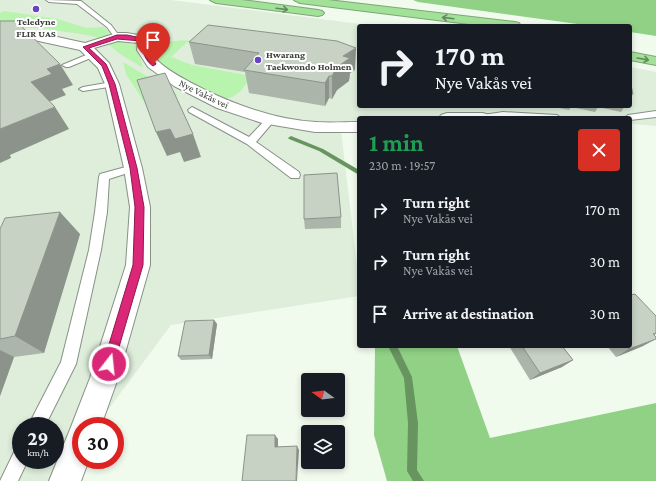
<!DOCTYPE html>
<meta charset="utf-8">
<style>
:root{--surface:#171b24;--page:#20242c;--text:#f1f3f6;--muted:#9ea1a6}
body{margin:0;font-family:"Crimson Pro",serif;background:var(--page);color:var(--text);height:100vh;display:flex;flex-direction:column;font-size:15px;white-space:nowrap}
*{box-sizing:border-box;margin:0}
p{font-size:13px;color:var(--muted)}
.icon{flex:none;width:22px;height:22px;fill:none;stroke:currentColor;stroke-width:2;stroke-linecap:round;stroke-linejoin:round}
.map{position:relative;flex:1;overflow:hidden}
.panel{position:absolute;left:357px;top:116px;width:275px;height:232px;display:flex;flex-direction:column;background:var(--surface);border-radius:4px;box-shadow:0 2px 6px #0003}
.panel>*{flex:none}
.guide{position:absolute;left:357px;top:24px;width:275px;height:84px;border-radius:4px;box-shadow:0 2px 6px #0003;background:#171b24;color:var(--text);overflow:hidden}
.needle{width:26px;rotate:285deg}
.controls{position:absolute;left:301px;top:373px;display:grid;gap:8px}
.controls a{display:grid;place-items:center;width:44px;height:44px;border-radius:4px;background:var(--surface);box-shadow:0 2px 6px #0003;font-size:20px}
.speed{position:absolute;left:12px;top:417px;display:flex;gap:8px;font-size:20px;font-weight:700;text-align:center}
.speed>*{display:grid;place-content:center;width:52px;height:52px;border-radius:50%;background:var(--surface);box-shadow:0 2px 6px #0003;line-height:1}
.speed small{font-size:10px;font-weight:400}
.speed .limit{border:6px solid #d22;background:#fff;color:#111}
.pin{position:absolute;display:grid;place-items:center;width:34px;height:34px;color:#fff;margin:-41px -17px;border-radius:50% 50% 50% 0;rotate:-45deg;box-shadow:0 0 4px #0007}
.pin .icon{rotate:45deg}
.me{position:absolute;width:44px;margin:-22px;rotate:16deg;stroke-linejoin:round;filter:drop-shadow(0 0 3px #0008)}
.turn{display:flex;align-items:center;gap:14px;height:84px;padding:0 12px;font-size:18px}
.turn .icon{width:52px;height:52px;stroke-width:2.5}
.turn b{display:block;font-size:28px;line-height:34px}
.round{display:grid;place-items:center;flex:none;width:42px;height:42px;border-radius:4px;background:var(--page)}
.overview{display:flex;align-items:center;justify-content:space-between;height:68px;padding:0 12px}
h1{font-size:24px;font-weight:700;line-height:30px;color:#1e9e55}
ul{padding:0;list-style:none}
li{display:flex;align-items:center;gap:12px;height:52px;padding:0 12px}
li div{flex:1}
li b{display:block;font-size:15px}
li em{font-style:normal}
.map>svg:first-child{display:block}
.built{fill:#deeedb;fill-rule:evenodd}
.green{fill:#b8f4ae}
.forest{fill:#91d186}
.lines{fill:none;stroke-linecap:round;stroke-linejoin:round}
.stream{fill:#67945f;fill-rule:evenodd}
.service-casing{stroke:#879186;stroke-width:2}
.minor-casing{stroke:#879186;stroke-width:2}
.motorway-casing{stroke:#7da776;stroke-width:2}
.service{fill:#fff;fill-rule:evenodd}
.minor{fill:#fff;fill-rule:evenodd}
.motorway{fill:#a2e198;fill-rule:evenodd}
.wall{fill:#abb5a9}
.shaded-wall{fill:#8b938a}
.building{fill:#c7d2c5;stroke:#8b938a}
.oneway{stroke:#678662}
.route{fill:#db2777;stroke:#8e194d}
.poi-dot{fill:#6645be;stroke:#fff;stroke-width:1.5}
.labels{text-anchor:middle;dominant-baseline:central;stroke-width:4;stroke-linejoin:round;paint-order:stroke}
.far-poi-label{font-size:10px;font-weight:bold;fill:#373b36;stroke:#fff}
.far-street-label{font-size:10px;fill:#373b36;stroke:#fff}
</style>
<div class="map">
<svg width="656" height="481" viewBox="0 0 656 481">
<rect width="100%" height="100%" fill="#f0fbee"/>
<path class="built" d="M 0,0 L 171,0 L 376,26 L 359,26 L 359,106 L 630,106 L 630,67 L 656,72 L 656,126 L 630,124 L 630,118 L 359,118 L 359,129 L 341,131 L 359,282 L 359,296 L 171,325 L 96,426 L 81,426 L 55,481 L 0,481 ZM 21,426 L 55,426 L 55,460 L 21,460 Z"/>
<g class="green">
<path d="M 4,11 L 57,19 L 87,28 L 104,27 L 110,33 L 105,37 L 99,38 L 87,35 L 40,28 L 0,28 L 0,13 Z"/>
<path d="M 194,40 L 194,43 L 187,42 L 171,57 L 192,65 L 251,76 C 244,88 238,97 223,100 C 197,88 169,75 151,53 L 153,48 L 165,43 L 174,41 Z"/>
<path d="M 121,41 C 141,44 138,51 143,68 L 120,54 L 108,44 Z"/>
<path d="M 123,62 L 178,95 L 146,105 L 126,74 Z"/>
</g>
<g class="forest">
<path d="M 413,0 L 656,0 L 656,36 L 630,32 L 630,26 L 592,26 L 418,2 Z"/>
<path d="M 375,346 L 457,346 L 490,438 L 656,403 L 656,481 L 387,481 L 374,435 Z"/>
</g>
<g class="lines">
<g class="stream">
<path d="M 291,136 L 323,149 L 359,170 L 359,175 L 319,151 L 289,139 L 288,138 Z"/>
<path d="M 388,346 L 397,346 L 412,377 L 418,423 L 417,470 L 424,481 L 413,481 L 407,471 L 408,423 L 404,378 Z"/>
</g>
<g class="service-casing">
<g id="service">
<path d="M 46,0 L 81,1 L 111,25 L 120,37 L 115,38 L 107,27 L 77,4 L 49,2 Z"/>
<path d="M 91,53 L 97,53 L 98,55 L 69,67 L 66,67 L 62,65 Z"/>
<path d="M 112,82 L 115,82 L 115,86 L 83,91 L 79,89 L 83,87 Z"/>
<path d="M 192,107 L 249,137 L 268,117 L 274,117 L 275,119 L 274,121 L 256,142 L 299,172 L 300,175 L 299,178 L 291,178 L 247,144 L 189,112 L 188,110 Z"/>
<path d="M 656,111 L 656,117 L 630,120 L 630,118 L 624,118 L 628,115 Z"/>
<path d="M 503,112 L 557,115 L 561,118 L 479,118 L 483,115 Z"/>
<path d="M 133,165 L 137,166 L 138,168 L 137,170 L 109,179 L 107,212 L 101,250 L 76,364 L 45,426 L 28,426 L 61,362 L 89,250 L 95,212 L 99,177 L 100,174 Z"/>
<path d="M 21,447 L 21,460 L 28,460 L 18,481 L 0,481 L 15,450 Z"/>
</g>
</g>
<g class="minor-casing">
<g id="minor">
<path d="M 0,31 L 34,32 L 85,43 L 117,33 L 127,33 L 149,37 C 153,44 149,52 159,62 C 171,73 188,81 203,89 C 238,106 277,120 316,122 C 330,123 345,122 359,122 L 359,132 L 315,132 L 262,123 L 217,108 L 174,86 L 148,67 L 137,50 L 138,43 L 118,41 L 94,48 L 109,63 L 119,84 L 142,168 L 150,207 L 150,265 L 118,378 L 101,426 L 81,426 L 81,460 L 89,460 L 81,481 L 49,481 L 71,427 L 90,378 L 126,265 L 130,207 L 124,168 L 105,84 L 98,68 L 80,50 L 34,40 L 0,39 Z"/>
<path d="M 447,113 L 483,113 L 489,115 L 491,118 L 439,118 L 441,115 Z"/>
</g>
</g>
<g class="motorway-casing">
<g id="motorway">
<path d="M 210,0 L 242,0 L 318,10 L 322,11 L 324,13 L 322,15 L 318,16 L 216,3 Z"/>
<path d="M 294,0 L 328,0 L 515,22 L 519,23 L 521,26 L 485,26 L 300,3 Z"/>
<path d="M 630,52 L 656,57 L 656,65 L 630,60 Z"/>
</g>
</g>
<use href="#service" class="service"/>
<use href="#minor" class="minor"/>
<use href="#motorway" class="motorway"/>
</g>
<g class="wall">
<path d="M 208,25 L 355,70 L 350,73 L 349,81 L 337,90 L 332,99 L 329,98 L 325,106 L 249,93 L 245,72 L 195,64 L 189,42 Z"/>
<path d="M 630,81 L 633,94 L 630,99 Z"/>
<path d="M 407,106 L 419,106 L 418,108 Z"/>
<path d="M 532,106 L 544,106 L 543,108 Z"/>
<path d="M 549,106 L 625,106 L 621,112 L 598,107 L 595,112 L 571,107 L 569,110 Z"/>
<path d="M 341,217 L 341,228 L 305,229 L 304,219 Z"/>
<path d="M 0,229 L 80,234 L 44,353 L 14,357 L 0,396 Z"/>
<path d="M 656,316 L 656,334 L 643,346 L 616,357 L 607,346 L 630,346 Z"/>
<path d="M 214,320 L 217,324 L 212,359 L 181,360 L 178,356 Z"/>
<path d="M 509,346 L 562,346 L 573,360 L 562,367 L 530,380 Z"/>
</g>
<g class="shaded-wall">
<path d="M 356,48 L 355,70 L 350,73 L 349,81 L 337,90 L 332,99 L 332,76 L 343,56 Z"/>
<path d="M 60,64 L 73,85 L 62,89 L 66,95 L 46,103 L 31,82 L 47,69 Z"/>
<path d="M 329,76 L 329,98 L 325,106 L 325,83 Z"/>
<path d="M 55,107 L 69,129 L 10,155 L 11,158 L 0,163 L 0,129 Z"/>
<path d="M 170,129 L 193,134 L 201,157 L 184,162 L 180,152 L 167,156 L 156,132 Z"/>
<path d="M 60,212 L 80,234 L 44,353 L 15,336 Z"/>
<path d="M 214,320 L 217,324 L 212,359 L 209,355 Z"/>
<path d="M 656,339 L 643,346 L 616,357 L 629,349 Z"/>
<path d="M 0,350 L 14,357 L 0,396 Z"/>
<path d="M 573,360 L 562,367 L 530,380 L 540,373 Z"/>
<path d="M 275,435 L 278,439 L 278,450 L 275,447 Z"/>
<path d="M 297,446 L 299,450 L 297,481 L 296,481 Z"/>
</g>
<g class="building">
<path d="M 0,21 L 16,21 L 60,64 L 47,69 L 52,74 L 31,82 L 55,107 L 0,129 Z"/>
<path d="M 208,25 L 337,41 L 356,48 L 343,56 L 350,58 L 337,67 L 332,76 L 329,76 L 325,83 L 244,70 L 259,53 L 189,42 Z"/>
<path d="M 165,73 L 193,134 L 175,139 L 170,129 L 156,132 L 137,80 Z"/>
<path d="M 630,81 L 633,94 L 630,94 Z"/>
<path d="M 337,173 L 341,217 L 304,219 L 304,175 Z"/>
<path d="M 60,212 L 15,336 L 0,339 L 0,229 L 5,218 Z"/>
<path d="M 635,294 L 656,316 L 656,333 L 653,334 L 656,337 L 656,339 L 629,349 L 626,346 L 630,346 L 630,295 Z"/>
<path d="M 214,320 L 209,355 L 178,356 L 185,321 Z"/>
<path d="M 522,346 L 562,346 L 573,360 L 540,373 Z"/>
<path d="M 247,435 L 275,435 L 275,447 L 297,446 L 296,481 L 242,481 Z"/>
</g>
<defs><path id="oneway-shaft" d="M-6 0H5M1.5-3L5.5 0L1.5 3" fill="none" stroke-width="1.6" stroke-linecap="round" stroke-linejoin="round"/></defs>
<g class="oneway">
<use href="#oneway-shaft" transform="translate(282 9) rotate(7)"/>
<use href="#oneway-shaft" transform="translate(448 18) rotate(-173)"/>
<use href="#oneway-shaft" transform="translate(643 59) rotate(10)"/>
</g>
<path class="route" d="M 117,35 L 127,35 L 146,39 L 147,50 L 156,64 L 153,66 C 145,61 142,50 141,41 L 117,39 L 89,48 L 106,64 L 115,84 L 137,168 L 144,207 L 143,265 L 114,364 L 113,368 L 109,370 L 105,368 L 103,364 L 133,265 L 135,207 L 130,168 L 109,84 L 102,66 L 83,47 Z"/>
<g class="poi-dot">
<circle cx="36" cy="9" r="4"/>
<circle cx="258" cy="60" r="4"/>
</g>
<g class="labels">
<g class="far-poi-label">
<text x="36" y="21">Teledyne<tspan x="36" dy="12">FLIR UAS</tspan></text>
<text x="266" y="54" text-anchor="start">Hwarang<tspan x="266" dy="12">Taekwondo Holmen</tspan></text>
</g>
<g class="far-street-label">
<text transform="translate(204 94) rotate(26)">Nye Vakås vei</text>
</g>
</g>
</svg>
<div class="controls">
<a><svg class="needle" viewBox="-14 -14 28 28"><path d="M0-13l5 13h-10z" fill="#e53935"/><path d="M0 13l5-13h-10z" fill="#9ea1a6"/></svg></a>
<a><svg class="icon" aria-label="layers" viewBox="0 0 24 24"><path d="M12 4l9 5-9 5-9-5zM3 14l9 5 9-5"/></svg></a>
</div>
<div class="speed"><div>29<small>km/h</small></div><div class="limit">30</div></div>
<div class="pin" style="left:153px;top:64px;background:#d93025"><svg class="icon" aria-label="arrive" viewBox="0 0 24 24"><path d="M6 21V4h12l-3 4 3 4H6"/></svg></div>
<svg class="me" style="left:109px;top:364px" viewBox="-20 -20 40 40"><circle r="17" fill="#db2777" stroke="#fff" stroke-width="3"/><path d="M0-11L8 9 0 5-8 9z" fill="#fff"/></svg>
<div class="guide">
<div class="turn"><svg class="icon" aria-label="right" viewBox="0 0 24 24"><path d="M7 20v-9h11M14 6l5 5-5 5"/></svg><div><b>170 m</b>Nye Vakås vei</div></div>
</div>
<section class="panel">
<div class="overview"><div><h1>1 min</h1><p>230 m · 19:57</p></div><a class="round" style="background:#d93025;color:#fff"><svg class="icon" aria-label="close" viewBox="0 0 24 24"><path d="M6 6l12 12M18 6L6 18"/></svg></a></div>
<ul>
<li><svg class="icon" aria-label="right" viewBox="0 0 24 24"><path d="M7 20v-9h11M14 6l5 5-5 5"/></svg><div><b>Turn right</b><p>Nye Vakås vei</p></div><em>170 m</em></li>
<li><svg class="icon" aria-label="right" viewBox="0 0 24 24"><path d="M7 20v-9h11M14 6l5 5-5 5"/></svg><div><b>Turn right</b><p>Nye Vakås vei</p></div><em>30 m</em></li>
<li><svg class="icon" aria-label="arrive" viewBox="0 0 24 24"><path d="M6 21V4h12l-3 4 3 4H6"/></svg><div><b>Arrive at destination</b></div><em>30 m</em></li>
</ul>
</section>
</div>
